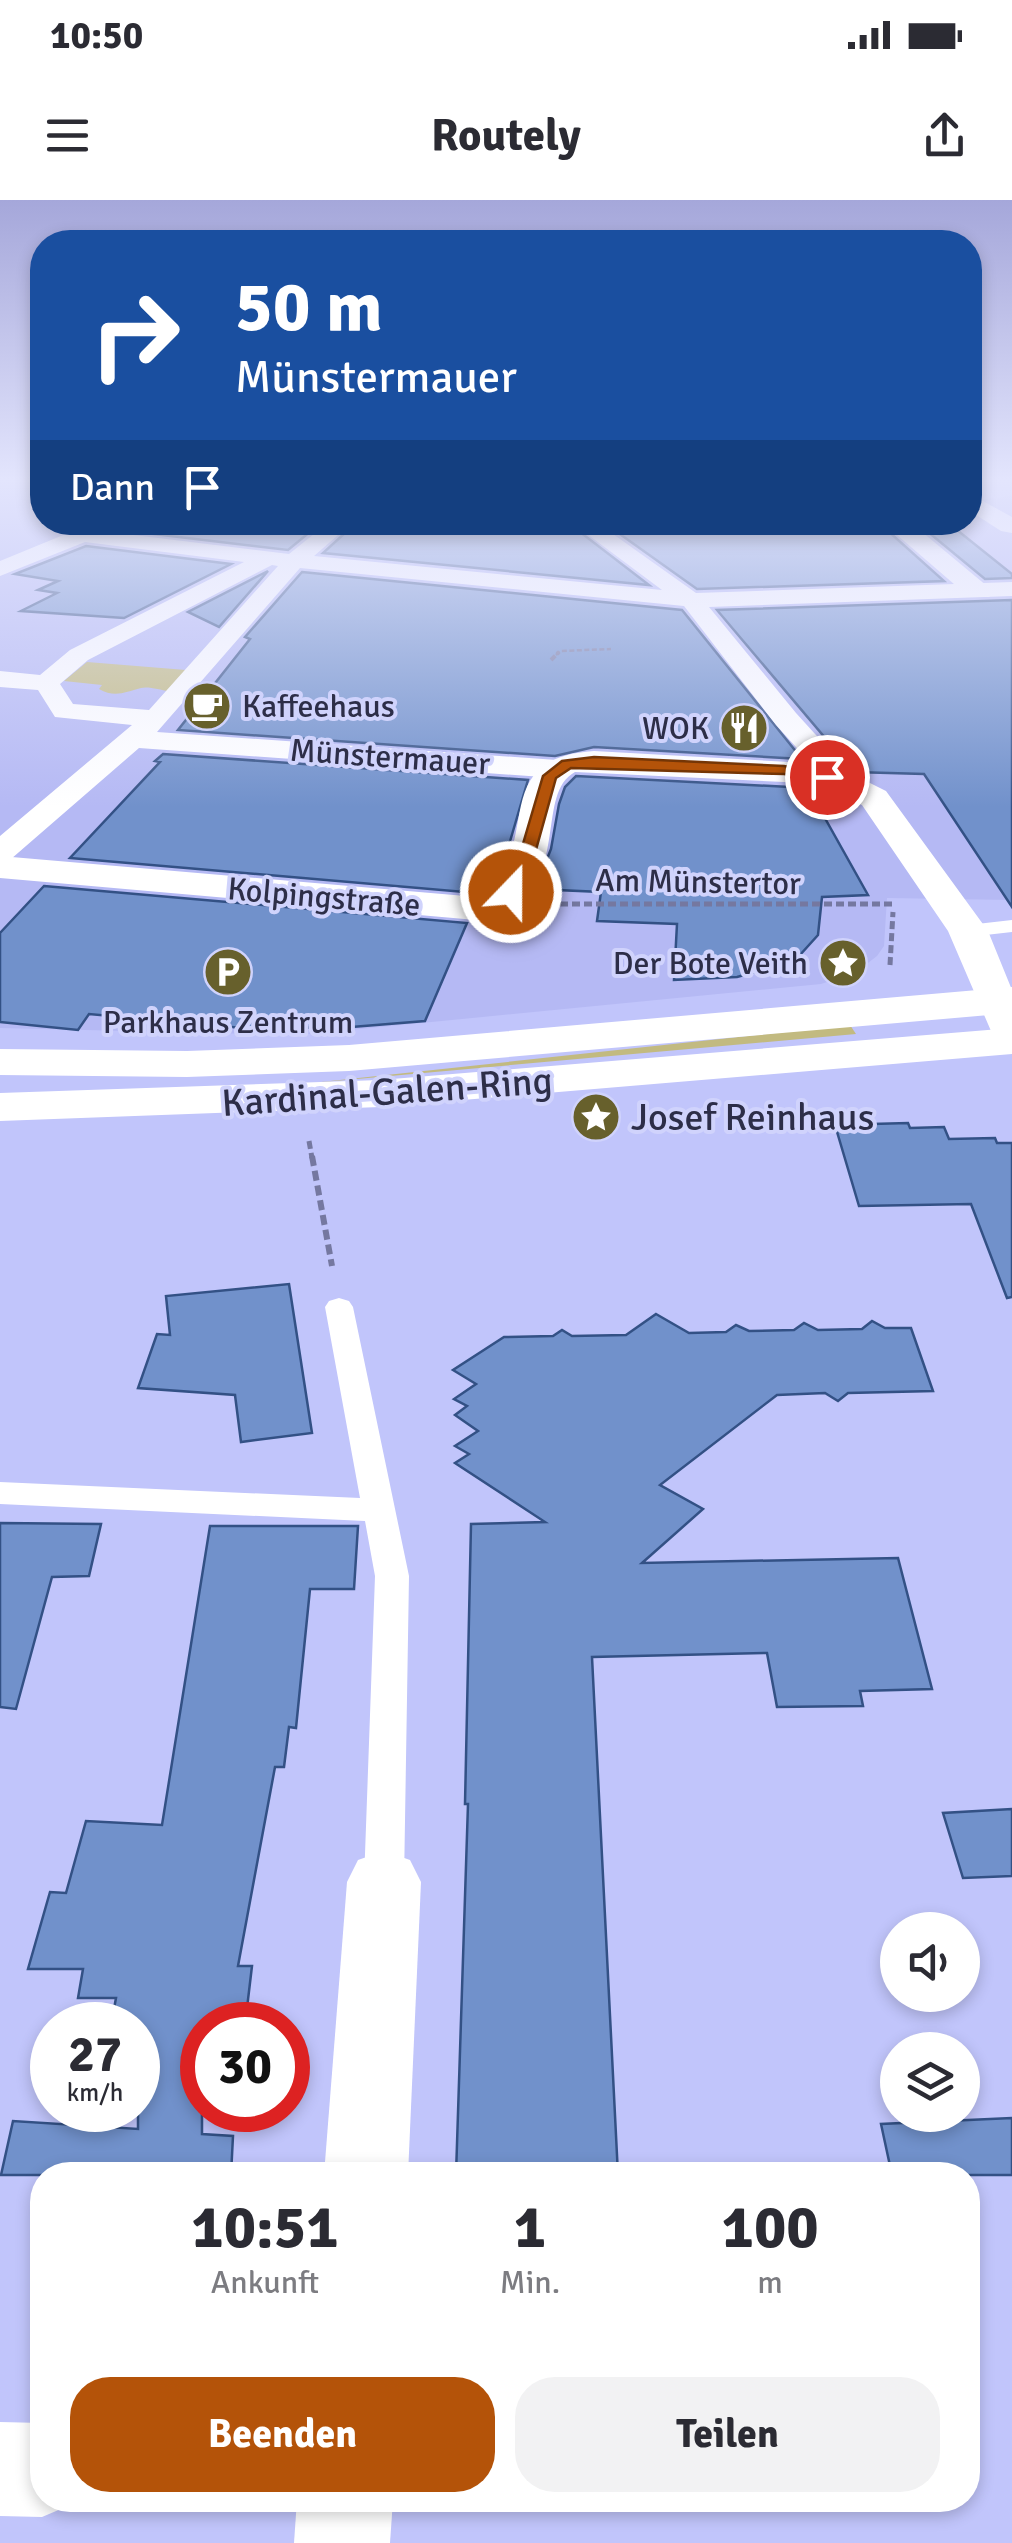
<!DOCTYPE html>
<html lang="de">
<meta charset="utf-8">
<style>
:root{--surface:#fff;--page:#f2f2f3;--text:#2b2b33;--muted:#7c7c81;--accent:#b45309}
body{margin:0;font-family:Signika,sans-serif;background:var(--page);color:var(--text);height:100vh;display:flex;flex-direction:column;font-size:38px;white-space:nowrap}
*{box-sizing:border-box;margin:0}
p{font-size:32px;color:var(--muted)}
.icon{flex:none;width:55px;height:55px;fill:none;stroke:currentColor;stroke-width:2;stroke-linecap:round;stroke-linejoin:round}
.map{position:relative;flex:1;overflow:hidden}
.drawer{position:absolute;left:30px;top:1962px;width:950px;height:350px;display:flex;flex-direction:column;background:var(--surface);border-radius:40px;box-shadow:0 5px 15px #0003}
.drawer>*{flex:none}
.banner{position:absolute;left:30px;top:30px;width:952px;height:305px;border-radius:40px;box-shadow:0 5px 15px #0003;background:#1a4fa0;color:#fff;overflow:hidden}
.tools{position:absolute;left:880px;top:1712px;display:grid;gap:20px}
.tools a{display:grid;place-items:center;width:100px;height:100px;border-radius:50%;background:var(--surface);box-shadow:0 5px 15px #0003;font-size:50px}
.speed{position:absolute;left:30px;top:1802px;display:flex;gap:20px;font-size:50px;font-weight:700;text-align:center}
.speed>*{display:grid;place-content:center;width:130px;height:130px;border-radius:50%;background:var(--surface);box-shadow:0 5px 15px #0003;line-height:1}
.speed small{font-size:25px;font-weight:400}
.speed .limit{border:15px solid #d22;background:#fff;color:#111}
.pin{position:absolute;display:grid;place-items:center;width:85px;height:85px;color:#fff;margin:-42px;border:5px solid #fff;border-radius:50%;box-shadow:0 2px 10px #0007}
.me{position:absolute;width:110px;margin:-55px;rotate:22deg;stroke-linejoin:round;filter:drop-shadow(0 0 8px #0008)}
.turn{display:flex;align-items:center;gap:35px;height:210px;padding:0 40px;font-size:45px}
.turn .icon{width:130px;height:130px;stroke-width:2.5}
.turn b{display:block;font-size:70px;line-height:85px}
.then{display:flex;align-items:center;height:95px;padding:0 40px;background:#0003;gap:20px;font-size:38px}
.eta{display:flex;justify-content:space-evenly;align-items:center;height:170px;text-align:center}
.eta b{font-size:60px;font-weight:700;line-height:70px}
.primary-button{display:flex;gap:20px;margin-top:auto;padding:20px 40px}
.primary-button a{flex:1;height:115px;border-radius:40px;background:var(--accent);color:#fff;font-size:40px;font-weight:700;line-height:115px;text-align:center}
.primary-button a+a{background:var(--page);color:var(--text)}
.status{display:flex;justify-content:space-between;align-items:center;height:70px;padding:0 50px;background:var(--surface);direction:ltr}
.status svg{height:28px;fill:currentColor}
header{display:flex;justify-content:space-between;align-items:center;height:130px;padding:0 40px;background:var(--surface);font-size:45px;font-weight:700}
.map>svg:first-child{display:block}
.built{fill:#b5b9f4}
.green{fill:#c2ba80}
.building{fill:#7191cb;stroke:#335185;stroke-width:2.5}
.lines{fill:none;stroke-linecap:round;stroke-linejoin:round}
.path-far3{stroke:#7578a0;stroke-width:2.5;stroke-dasharray:5 2.5;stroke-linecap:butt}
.path-far2{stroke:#7578a0;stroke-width:4;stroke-dasharray:6 2.5;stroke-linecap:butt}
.path-far1{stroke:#7578a0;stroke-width:5;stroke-dasharray:8 4;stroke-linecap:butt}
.path{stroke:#7578a0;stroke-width:6;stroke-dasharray:10 5;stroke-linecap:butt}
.service{fill:#fff;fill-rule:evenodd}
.pedestrian{fill:#fff;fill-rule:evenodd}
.minor{fill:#fff;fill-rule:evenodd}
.secondary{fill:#fff;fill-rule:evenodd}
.route{fill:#b45309;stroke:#753606;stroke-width:2.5}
.labels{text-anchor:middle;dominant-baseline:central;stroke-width:8;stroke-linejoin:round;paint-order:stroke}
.far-poi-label{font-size:32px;fill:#2d2e48;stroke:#d0d3fc;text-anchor:end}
.far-street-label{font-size:32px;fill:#2d2e48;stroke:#d0d3fc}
.street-label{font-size:38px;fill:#2d2e48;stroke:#d0d3fc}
.poi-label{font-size:38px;fill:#2d2e48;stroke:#d0d3fc;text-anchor:start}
</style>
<div class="status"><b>10:50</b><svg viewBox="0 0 49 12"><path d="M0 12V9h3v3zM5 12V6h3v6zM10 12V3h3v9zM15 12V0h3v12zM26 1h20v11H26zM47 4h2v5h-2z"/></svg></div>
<header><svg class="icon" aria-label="menu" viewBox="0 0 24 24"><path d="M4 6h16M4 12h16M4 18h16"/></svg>Routely<svg class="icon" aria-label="share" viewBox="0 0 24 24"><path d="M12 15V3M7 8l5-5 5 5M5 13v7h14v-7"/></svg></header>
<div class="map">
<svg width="1012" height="2343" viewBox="0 0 1012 2343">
<rect width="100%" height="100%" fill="#c1c5fb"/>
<path class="built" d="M 0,279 L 42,279 L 42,322 L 970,322 L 970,301 L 1012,296 L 1012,700 L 887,698 L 884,746 L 877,756 L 855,773 L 821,784 L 298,835 L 0,828 Z"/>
<g class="green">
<path d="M 87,462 L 186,470 L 168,491 C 161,490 148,486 141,488 C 125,492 115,498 99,489 L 102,485 L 64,481 Z"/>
<path d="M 850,825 L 856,834 L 312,883 Z"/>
</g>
<g class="building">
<path d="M 135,322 L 322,322 L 288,350 L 120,330 Z"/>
<path d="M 357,322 L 567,322 L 649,385 L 323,353 Z"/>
<path d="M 603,322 L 878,322 L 944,381 L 697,389 Z"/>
<path d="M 916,322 L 947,322 L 1012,374 L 1012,378 L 985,379 Z"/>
<path d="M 86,346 L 231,364 L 124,418 L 21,411 L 57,393 L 38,390 L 58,381 L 15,374 Z"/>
<path d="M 268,371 L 219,427 L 188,412 Z"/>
<path d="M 302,372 L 682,410 L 802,559 L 594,547 L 555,556 L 178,530 L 250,439 L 245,437 Z"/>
<path d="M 1012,400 L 1012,707 L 924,574 L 854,572 L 717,410 Z"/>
<path d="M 163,554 L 528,580 L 506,655 L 495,676 L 476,693 L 70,658 L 160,562 L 155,561 Z"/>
<path d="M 576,576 L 808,588 L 868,695 L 822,697 L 818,735 L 799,756 L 782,765 L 737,777 L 674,780 L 677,724 L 597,721 L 601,692 L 535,689 L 551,649 L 559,604 L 565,587 Z"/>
<path d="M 44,686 L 467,723 L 425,821 L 327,829 L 301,827 L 298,833 L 89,814 L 78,830 L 0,822 L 0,733 Z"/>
<path d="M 908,923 L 910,928 L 944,927 L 949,939 L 995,938 L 997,943 L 1012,943 L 1012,1097 L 1007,1098 L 971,1004 L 859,1006 L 835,925 Z"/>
<path d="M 289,1084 L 312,1233 L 241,1242 L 235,1195 L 138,1188 L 157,1134 L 170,1135 L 166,1096 Z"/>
<path d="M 656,1114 L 689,1133 L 726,1132 L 736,1125 L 749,1131 L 794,1130 L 804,1123 L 818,1130 L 862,1129 L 872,1121 L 885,1128 L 911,1128 L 933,1191 L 848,1193 L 838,1201 L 825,1193 L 777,1195 L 660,1285 L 703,1309 L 642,1363 L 898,1358 L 932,1489 L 860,1491 L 863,1506 L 777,1507 L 767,1453 L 592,1457 L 618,1975 L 456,1975 L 468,1604 L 465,1604 L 471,1324 L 545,1322 L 455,1263 L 469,1254 L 455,1246 L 478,1231 L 455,1215 L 467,1206 L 454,1199 L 476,1184 L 453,1170 L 504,1137 L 553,1136 L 562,1130 L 572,1136 L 626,1135 Z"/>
<path d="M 0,1323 L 101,1324 L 89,1376 L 52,1377 L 16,1509 L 0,1507 Z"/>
<path d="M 210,1326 L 358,1326 L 354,1389 L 310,1389 L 296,1528 L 289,1527 L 284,1567 L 275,1567 L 238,1766 L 252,1766 L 245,1825 L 202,1825 L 202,1934 L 233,1936 L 231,1975 L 1,1975 L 13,1921 L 138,1929 L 138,1825 L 111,1825 L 116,1798 L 78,1798 L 83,1769 L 28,1769 L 50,1692 L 66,1693 L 86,1621 L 162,1625 Z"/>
<path d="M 1012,1609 L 1012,1676 L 963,1678 L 943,1613 Z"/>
<path d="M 1012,1918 L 1012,1975 L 892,1975 L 881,1924 Z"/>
</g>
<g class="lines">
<path class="path-far3" d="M 556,455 L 560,451 L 611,449"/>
<path class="path-far2" d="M 551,460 L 559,452"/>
<g class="path-far1">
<path d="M 560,704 L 892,704"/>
<path d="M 890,765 L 893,712"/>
<path d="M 309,941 L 312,958"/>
</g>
<path class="path" d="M 312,956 L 332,1066"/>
<g class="service">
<path d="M 1012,720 L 1012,732 L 968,737 L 957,731 L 968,725 Z"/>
<path d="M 339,1098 L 349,1101 L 353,1107 L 409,1376 L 404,1682 L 398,1694 L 384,1699 L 370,1694 L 364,1682 L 375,1376 L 365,1321 L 0,1304 L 0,1282 L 360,1298 L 325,1107 L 329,1101 Z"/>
</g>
<path class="pedestrian" d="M 95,322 L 123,323 L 109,332 L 289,354 L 329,322 L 353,322 L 314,356 L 662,390 L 571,322 L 596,322 L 696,393 L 1012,382 L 1012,396 L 709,407 L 796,513 L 854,577 L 859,583 L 854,589 L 834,589 L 776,525 L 684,406 L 300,368 L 157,532 L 557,560 L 567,563 L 571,569 L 567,575 L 557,578 L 139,548 L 11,659 L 0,661 L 0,636 L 132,525 L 55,517 L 38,490 L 0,487 L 0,471 L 40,475 L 70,450 L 244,362 L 85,342 L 0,376 L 0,361 ZM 272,365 L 278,366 L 149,510 L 73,504 L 60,484 L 88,460 Z"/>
<g class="minor">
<path d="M 970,294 L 1012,317 L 1012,333 L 1001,331 L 970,311 Z"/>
<path d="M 882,322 L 910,322 L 993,391 L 989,397 L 969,397 Z"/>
<path d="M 594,551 L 808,563 L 856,576 L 886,591 L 988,731 L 1012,790 L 1012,844 L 997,840 L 991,831 L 948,731 L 862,605 L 806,583 L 575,572 C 530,596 580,701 476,720 L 0,678 L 0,656 L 477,697 C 549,652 481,558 594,551 Z"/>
<path d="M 384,1651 L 410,1660 L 421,1682 L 408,1975 L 324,1975 L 347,1682 L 358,1660 Z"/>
<path d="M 0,2222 L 42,2223 L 42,2300 L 77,2300 L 75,2303 L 42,2317 L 0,2316 Z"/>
<path d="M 297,2300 L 393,2300 L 390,2343 L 294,2343 Z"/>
</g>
<g class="secondary">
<path d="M 1012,787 L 1012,813 L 349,871 L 187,877 L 0,875 L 0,849 L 187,851 L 349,845 Z"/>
<path d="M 1012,828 L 1012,854 L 380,907 L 0,921 L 0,893 L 380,880 Z"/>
</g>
</g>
<linearGradient id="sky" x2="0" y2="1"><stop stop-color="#a5a7da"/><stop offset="0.46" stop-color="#e3e5fd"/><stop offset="1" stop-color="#e3e5fd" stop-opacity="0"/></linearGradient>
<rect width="1012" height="607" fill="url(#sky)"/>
<path class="route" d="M 594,557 L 784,566 L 834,577 L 827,581 L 784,574 L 571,568 L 556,578 L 527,682 L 516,695 L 505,695 L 503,692 L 512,681 L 543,576 L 562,561 Z"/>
<defs>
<g id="cafe-disc" transform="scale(2.5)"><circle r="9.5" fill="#67602c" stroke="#d0d3fc"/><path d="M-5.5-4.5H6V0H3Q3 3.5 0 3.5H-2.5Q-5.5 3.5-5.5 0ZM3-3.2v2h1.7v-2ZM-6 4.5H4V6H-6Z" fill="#fff"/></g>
<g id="restaurant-disc" transform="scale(2.5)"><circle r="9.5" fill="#67602c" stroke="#d0d3fc"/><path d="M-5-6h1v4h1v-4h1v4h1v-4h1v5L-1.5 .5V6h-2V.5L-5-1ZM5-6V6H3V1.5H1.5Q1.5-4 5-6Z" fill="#fff"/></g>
<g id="sight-disc" transform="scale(2.5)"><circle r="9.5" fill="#67602c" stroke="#d0d3fc"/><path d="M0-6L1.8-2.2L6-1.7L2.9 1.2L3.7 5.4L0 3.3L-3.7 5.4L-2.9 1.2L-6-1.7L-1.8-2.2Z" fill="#fff"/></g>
<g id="parking-disc" transform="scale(2.5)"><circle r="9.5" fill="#67602c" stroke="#d0d3fc"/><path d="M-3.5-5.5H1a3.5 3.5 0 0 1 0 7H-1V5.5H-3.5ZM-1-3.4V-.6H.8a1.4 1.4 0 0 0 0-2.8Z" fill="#fff"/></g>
</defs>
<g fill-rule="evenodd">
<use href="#cafe-disc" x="207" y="506"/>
<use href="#restaurant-disc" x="744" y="528"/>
<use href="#sight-disc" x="843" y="763"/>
<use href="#parking-disc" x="228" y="772"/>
<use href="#sight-disc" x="596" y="917"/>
</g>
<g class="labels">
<g class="far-poi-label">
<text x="242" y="506" text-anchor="start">Kaffeehaus</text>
<text x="709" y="528">WOK</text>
<text x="808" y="763">Der Bote Veith</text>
<text x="228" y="822" text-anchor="middle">Parkhaus Zentrum</text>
</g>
<g class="far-street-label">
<text transform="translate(390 557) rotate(4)">Münstermauer</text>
<text transform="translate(698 682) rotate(1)">Am Münstertor</text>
<text transform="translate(324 697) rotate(5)">Kolpingstraße</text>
</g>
<g class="street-label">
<text transform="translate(387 892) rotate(-4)">Kardinal-Galen-Ring</text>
</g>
<g class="poi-label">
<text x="631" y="917">Josef Reinhaus</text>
</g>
</g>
</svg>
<div class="tools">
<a><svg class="icon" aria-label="sound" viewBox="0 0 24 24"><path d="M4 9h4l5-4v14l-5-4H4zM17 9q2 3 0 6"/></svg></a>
<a><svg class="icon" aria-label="layers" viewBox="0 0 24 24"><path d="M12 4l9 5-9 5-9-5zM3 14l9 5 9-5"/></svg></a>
</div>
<div class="speed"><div>27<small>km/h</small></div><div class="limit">30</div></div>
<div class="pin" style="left:827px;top:577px;background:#d93025"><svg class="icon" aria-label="arrive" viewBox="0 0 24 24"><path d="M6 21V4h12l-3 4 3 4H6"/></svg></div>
<svg class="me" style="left:511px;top:692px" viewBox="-20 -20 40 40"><circle r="17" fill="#b45309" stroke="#fff" stroke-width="3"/><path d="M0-11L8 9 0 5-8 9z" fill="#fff"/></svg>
<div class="banner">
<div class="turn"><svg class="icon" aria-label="right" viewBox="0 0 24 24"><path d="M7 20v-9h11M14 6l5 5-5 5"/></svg><div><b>50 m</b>Münstermauer</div></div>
<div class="then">Dann<svg class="icon" aria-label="arrive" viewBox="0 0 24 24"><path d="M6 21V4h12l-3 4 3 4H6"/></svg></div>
</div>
<section class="drawer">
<div class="eta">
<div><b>10:51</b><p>Ankunft</p></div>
<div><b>1</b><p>Min.</p></div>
<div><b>100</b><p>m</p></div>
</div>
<div class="primary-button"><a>Beenden</a><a>Teilen</a></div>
</section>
</div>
